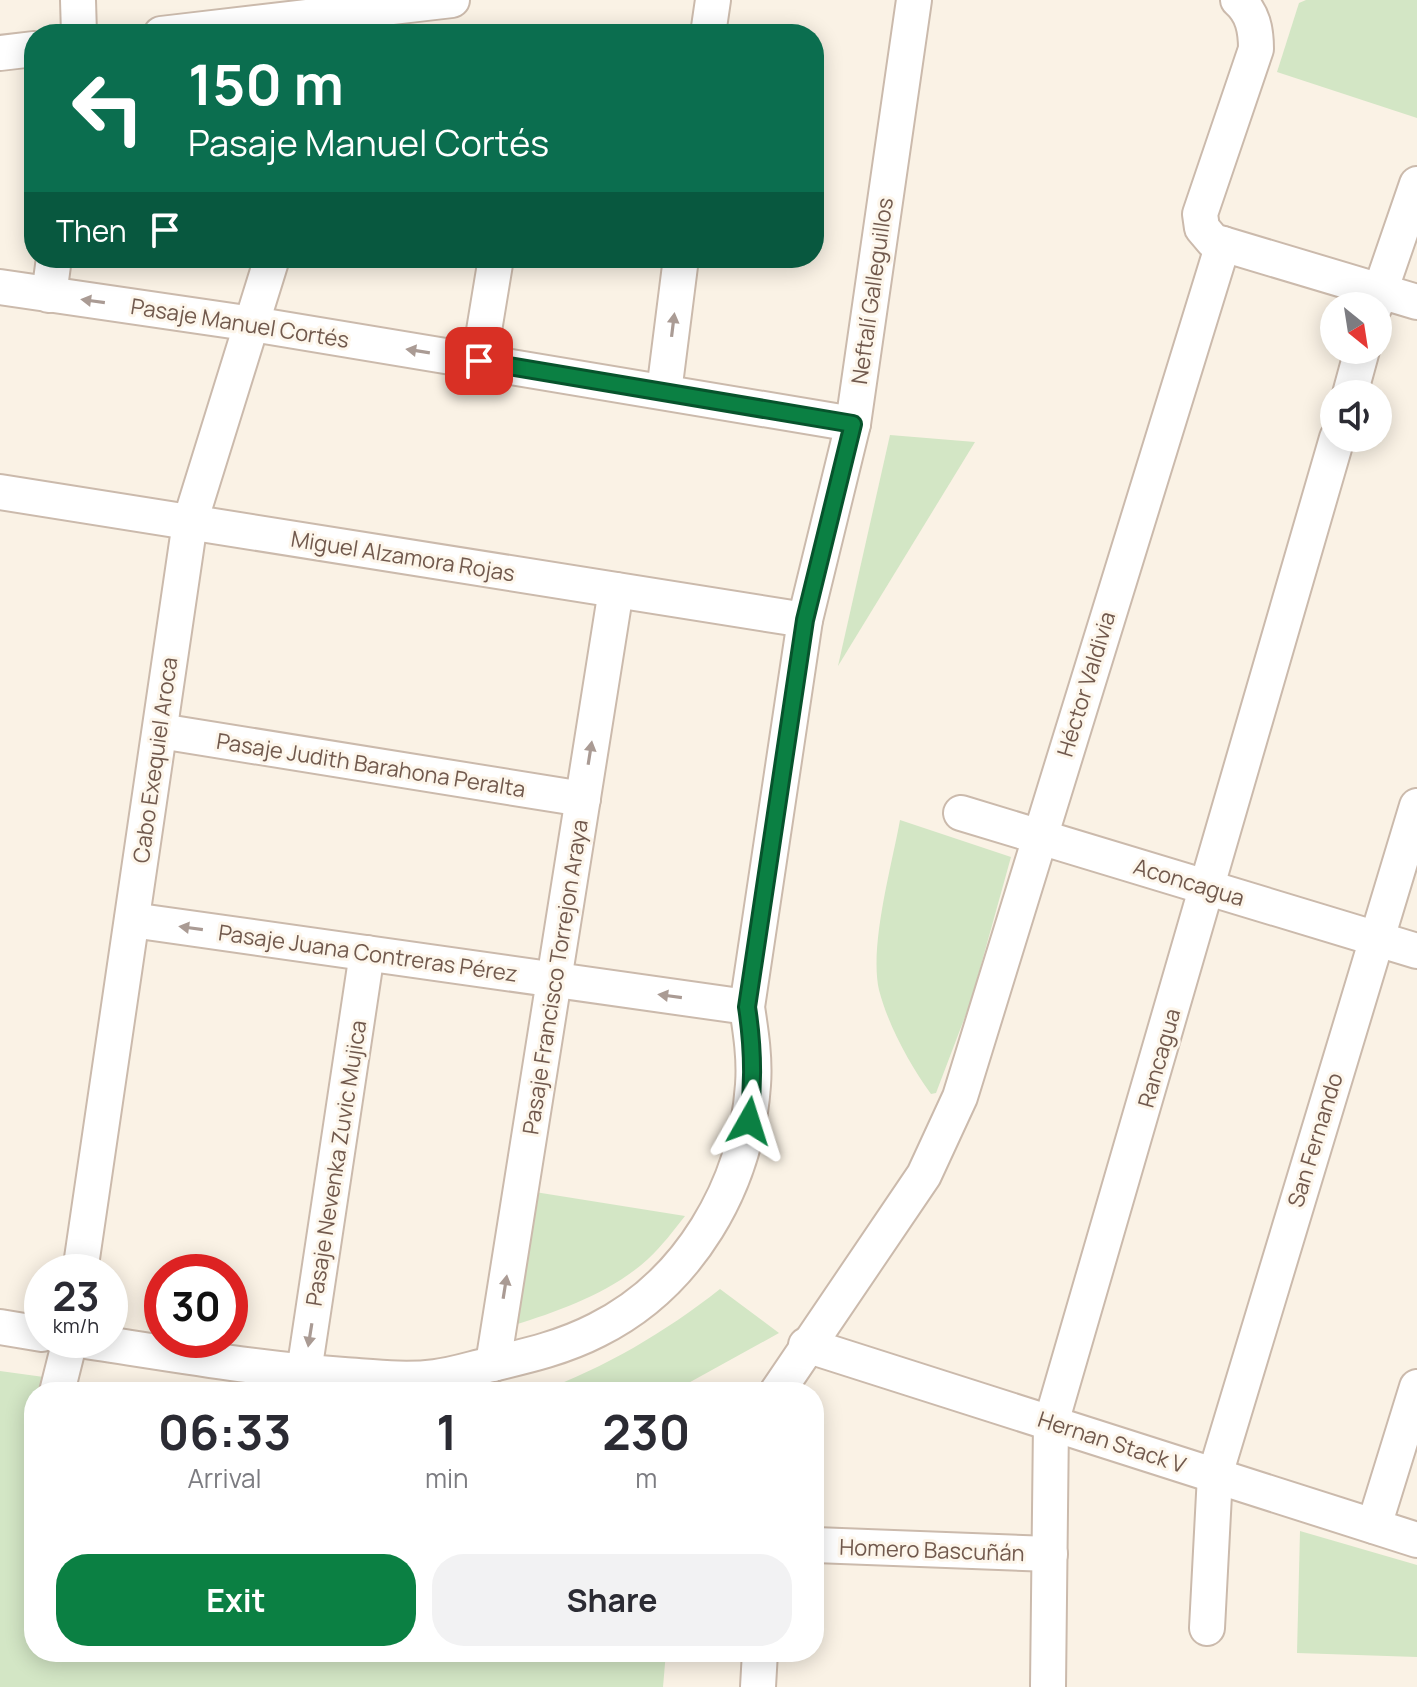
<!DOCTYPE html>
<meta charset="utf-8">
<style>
:root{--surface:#fff;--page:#f2f2f3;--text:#2b2b33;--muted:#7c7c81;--accent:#0b8043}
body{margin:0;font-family:Manrope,sans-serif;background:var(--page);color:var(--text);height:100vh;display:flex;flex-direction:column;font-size:30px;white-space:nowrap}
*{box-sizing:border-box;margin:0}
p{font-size:26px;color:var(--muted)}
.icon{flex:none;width:44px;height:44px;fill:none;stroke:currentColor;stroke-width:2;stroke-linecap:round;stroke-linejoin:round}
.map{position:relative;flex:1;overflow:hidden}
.panel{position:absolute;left:24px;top:1382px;width:800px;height:280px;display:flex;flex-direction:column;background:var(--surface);border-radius:32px;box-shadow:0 4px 20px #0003}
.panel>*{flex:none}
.guide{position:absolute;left:24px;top:24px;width:800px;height:244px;border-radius:32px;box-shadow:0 4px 20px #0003;background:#0b6e4f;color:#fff;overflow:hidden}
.needle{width:52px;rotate:150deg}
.buttons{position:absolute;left:1320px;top:292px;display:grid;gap:16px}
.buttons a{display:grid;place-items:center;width:72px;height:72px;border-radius:50%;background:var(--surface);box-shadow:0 4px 20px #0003;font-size:40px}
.speed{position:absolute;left:24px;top:1254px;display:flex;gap:16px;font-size:40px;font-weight:700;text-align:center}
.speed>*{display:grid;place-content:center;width:104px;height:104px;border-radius:50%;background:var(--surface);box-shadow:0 4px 20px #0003;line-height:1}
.speed small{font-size:20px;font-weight:400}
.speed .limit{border:12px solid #d22;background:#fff;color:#111}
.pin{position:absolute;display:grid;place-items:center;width:68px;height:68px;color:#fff;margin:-34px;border-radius:16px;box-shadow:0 4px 12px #0006}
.me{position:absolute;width:88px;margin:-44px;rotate:6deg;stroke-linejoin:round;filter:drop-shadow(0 0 6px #0008)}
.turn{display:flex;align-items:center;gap:28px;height:168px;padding:0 32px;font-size:36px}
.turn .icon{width:104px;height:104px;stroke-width:2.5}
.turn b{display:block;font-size:56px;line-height:68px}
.then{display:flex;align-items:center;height:76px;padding:0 32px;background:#0003;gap:16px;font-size:30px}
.eta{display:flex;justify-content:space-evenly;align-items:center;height:136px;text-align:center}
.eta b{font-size:48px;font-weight:700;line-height:56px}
.primary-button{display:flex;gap:16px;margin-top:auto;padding:16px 32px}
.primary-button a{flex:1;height:92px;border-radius:32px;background:var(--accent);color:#fff;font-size:32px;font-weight:700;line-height:92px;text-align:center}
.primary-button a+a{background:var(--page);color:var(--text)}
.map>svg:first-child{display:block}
.green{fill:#d3e6c5}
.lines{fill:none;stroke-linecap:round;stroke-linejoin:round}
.street-casing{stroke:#cbbaac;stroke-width:38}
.street{stroke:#fff;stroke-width:34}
.oneway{fill:#aa9b94}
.route-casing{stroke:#07532c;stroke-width:20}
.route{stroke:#0b8043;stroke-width:14}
.labels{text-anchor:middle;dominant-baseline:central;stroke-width:6;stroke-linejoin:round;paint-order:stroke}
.street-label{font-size:22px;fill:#71594d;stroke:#fdf6eb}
</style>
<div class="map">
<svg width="1417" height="1687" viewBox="0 0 1417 1687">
<rect width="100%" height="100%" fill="#faf2e5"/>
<g class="green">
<path d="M 1306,0 L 1417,0 L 1417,118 L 1277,72 L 1299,3 Z"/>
<path d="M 890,435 L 975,442 L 838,666 Z"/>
<path d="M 900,820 L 1011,857 L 971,1001 L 936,1093 L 931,1094 C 910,1065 888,1025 879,990 C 869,946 892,865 900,820 Z"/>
<path d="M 535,1192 L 685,1216 C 674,1230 662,1246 648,1259 C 612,1292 560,1311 514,1325 Z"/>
<path d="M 720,1289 L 779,1333 L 683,1386 L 682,1392 L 539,1392 C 606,1367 664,1333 720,1289 Z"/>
<path d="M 0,1371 L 153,1392 L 34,1392 L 34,1652 L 666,1652 L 663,1687 L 0,1687 Z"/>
<path d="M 1300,1531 L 1417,1565 L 1417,1657 L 1297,1653 Z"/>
</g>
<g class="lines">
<g class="street-casing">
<g id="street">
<path d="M 78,0 L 79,34"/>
<path d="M 1238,0 C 1253,13 1256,30 1256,49 L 1200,214 L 1202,228 L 1213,241 L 1417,302"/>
<path d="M 161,34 L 452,0"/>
<path d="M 708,34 L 713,0"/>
<path d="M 0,53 L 34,49"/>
<path d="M 0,287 L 253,324 L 853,424"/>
<path d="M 49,295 L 54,258"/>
<path d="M 1375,306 L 1417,184"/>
<path d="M 479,361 L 496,258"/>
<path d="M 664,392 L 681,258"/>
<path d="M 1350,394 L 1362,350"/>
<path d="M 0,492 L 805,620"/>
<path d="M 160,731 L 583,799"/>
<path d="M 961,813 L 1417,951"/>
<path d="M 132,920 L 747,1007"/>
<path d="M 80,1272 L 190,522 L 272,258"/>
<path d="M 0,1327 L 42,1334"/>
<path d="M 79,1340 C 167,1353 255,1369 344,1375 C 373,1377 405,1381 435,1377 C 453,1375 471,1369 488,1365 C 526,1356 562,1348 597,1330 C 689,1284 746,1186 753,1085 C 755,1059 751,1033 747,1007 L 805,620 L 853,424 L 914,0"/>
<path d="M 806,1345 L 1417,1540"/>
<path d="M 493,1364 L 616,590"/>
<path d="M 304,1372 L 367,953"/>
<path d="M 57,1392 L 70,1340"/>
<path d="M 777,1392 L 924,1175 L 960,1097 L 1223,244"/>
<path d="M 1374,1526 L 1417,1387"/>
<path d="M 815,1545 L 1050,1554"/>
<path d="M 1207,1628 L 1215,1475 L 1417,806"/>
<path d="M 758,1687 L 760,1652"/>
<path d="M 1048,1687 L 1051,1423 L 1337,438"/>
</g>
</g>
<use href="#street" class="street"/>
</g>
<defs><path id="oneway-solid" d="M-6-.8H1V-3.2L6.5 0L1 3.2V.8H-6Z" transform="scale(2)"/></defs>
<g class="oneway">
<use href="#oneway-solid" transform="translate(93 301) rotate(-172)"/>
<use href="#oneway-solid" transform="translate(673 325) rotate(-83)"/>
<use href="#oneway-solid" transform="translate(418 351) rotate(-171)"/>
<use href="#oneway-solid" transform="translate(590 753) rotate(-81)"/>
<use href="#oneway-solid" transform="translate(191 928) rotate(-172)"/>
<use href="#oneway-solid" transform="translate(670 996) rotate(-172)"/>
<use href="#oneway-solid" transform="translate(505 1287) rotate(-81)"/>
<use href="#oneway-solid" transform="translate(310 1335) rotate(99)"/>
</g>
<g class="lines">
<g class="route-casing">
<path id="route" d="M 479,361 L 853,424 L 805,620 L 747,1007 C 753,1046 754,1082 749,1121"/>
</g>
<use href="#route" class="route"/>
</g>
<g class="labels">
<g class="street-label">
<text transform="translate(872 291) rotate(-82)">Neftalí Galleguillos</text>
<text transform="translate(240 323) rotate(9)">Pasaje Manuel Cortés</text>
<text transform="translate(403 556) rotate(9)">Miguel Alzamora Rojas</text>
<text transform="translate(1086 684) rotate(-73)">Héctor Valdivia</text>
<text transform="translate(155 760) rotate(-82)">Cabo Exequiel Aroca</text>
<text transform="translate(371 765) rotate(9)">Pasaje Judith Barahona Peralta</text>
<text transform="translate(1189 882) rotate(17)">Aconcagua</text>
<text transform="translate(368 953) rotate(8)">Pasaje Juana Contreras Pérez</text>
<text transform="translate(555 977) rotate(-81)">Pasaje Francisco Torrejon Araya</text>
<text transform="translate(1159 1058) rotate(-74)">Rancagua</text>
<text transform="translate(1315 1140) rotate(-73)">San Fernando</text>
<text transform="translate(336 1163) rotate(-81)">Pasaje Nevenka Zuvic Mujica</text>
<text transform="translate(1112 1442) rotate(18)">Hernan Stack V</text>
<text transform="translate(932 1550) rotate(2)">Homero Bascuñán</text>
</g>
</g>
</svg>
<div class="buttons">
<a><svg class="needle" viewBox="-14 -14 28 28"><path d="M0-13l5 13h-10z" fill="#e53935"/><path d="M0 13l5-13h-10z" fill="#7c7c81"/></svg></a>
<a><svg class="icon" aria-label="sound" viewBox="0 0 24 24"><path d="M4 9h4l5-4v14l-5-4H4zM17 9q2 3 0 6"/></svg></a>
</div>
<div class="speed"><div>23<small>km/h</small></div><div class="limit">30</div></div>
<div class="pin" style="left:479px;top:361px;background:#d93025"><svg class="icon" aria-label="arrive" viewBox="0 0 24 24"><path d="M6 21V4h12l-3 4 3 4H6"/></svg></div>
<svg class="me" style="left:749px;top:1121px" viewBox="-20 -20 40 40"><path d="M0-17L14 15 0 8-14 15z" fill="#0b8043" stroke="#fff" stroke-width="4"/></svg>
<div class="guide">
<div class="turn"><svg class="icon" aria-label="left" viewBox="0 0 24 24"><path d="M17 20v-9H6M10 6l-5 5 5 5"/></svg><div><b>150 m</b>Pasaje Manuel Cortés</div></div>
<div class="then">Then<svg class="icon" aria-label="arrive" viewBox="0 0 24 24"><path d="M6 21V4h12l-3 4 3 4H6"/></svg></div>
</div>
<section class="panel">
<div class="eta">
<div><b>06:33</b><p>Arrival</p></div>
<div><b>1</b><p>min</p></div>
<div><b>230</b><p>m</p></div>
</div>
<div class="primary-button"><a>Exit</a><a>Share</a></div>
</section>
</div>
